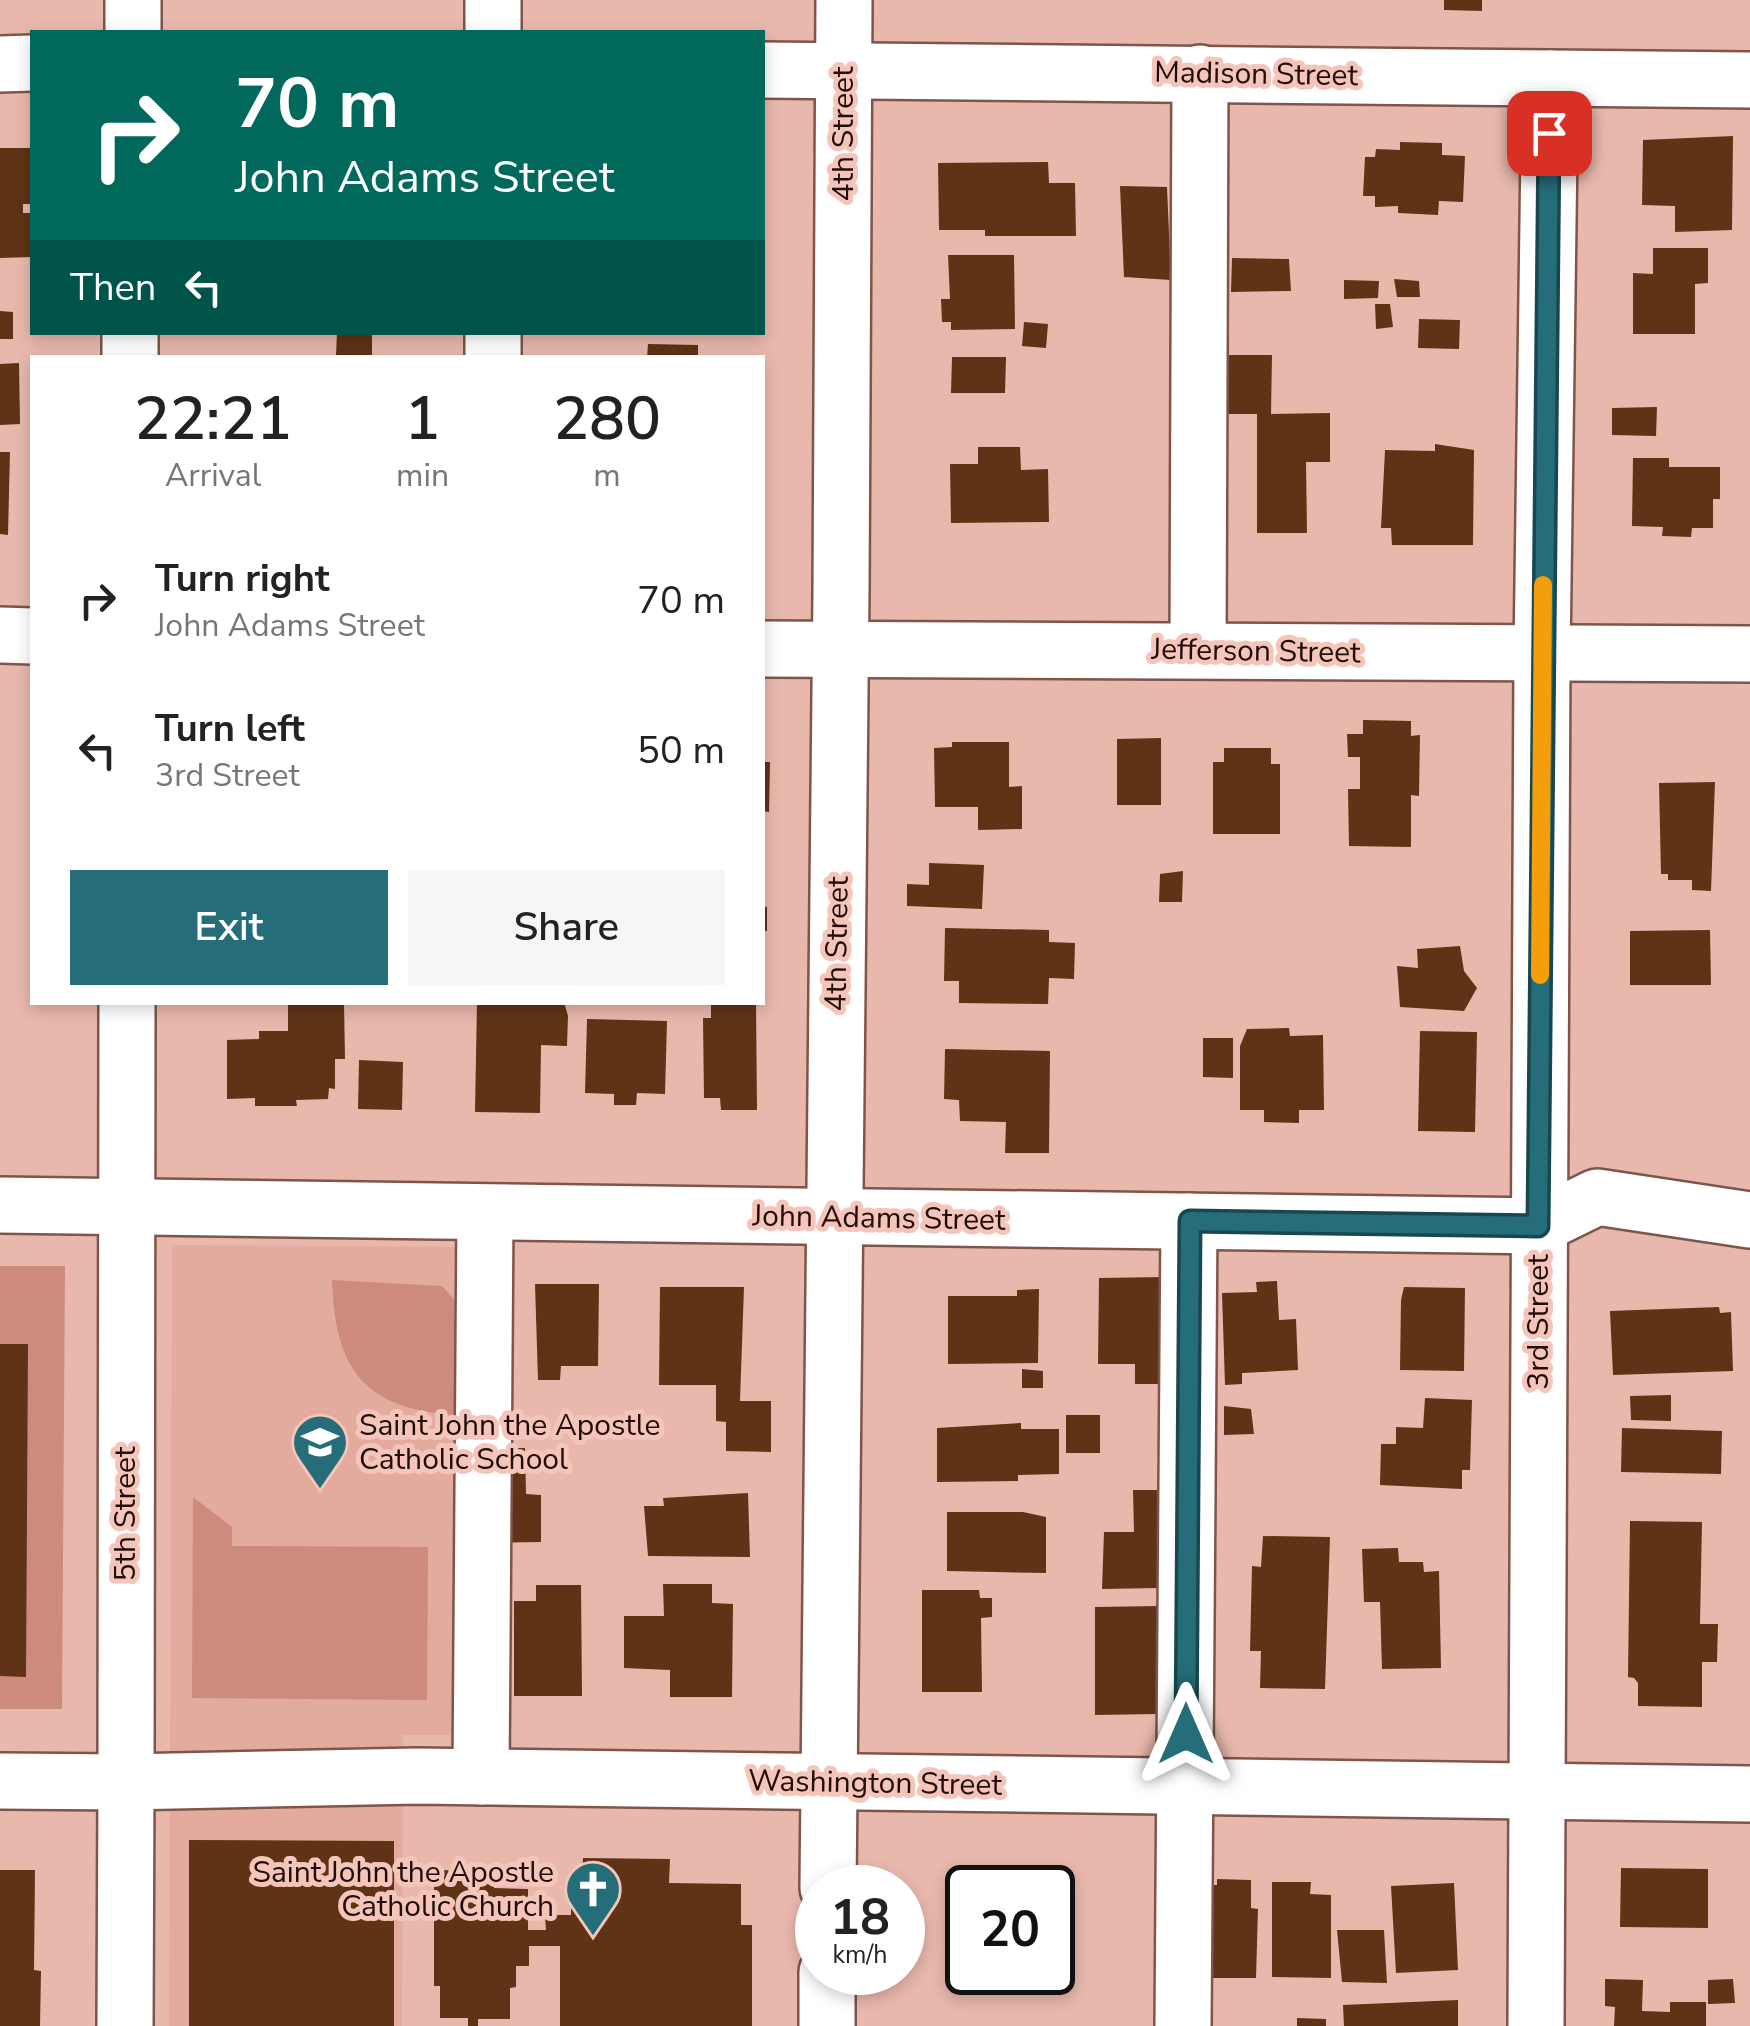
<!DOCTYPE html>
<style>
:root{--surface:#fff;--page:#f6f6f6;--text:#222;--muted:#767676;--accent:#266d7a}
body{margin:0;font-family:"Nunito Sans",sans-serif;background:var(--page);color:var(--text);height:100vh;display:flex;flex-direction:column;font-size:38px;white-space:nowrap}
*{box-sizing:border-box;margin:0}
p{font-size:32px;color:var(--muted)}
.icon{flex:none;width:55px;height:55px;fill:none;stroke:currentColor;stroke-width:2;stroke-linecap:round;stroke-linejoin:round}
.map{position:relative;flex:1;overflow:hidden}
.panel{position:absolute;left:30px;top:355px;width:735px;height:650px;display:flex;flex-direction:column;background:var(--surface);border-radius:0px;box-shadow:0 5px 15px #0003}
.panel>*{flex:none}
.top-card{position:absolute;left:30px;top:30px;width:735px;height:305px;border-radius:0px;box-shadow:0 5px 15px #0003;background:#00695c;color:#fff;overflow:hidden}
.speed{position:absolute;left:795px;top:1865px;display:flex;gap:20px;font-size:50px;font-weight:700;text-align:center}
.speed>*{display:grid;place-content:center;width:130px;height:130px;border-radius:50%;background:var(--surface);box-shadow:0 5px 15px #0003;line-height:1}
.speed small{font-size:25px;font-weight:400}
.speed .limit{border:5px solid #111;border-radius:15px;background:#fff;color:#111}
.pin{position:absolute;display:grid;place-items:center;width:85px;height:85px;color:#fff;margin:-42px;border-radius:20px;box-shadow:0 5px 15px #0006}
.me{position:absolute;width:110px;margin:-55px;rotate:0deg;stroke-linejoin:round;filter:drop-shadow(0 0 8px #0008)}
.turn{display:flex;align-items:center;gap:35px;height:210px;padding:0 40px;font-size:45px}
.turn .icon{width:130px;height:130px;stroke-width:2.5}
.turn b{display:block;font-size:70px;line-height:85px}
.then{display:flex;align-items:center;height:95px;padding:0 40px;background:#0003;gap:20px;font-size:38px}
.eta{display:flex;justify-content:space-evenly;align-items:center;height:170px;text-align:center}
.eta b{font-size:60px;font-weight:600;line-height:70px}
.primary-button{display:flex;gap:20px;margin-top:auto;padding:20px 40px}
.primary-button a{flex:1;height:115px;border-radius:0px;background:var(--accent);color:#fff;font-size:40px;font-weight:600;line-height:115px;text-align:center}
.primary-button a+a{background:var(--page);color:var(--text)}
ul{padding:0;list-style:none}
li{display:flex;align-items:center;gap:30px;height:150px;padding:0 40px}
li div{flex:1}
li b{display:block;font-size:38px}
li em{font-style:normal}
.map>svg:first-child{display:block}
.built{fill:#e3aa9e}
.green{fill:#cc8b7c}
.building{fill:#5f3315}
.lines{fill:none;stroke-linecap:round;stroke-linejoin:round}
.minor-casing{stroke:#7f554b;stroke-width:60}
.major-casing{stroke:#7f554b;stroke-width:60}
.minor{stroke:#fff;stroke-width:55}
.major{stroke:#fff;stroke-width:55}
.route-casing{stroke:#19474f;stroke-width:25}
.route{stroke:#266d7a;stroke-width:18}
.slow{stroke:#f59e0b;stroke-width:18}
.labels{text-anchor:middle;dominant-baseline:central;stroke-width:10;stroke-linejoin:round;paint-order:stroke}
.street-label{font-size:30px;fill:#1f0e0b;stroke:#f6c5b9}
.poi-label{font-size:30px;fill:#1f0e0b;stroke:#f6c5b9;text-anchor:start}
</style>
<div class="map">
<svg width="1750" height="2026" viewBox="0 0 1750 2026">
<rect width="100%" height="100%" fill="#e9b8ad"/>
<path class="built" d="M 172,1245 L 470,1247 L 468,1735 L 403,1735 L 402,2026 L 169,2026 Z"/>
<g class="green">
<path d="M 0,1266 L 65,1266 L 62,1709 L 0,1709 Z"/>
<path d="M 332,1280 L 442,1286 L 458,1304 L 454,1415 C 362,1408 335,1368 332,1280 Z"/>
<path d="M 193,1497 L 232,1527 L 232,1546 L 428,1547 L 427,1700 L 192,1698 Z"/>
</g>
<g class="building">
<path d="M 1444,0 L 1482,0 L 1482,11 L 1444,10 Z"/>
<path d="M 1733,136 L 1732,230 L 1675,232 L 1675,206 L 1642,205 L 1643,140 Z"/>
<path d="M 1400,142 L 1442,143 L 1442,155 L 1465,156 L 1463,202 L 1439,201 L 1438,215 L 1398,213 L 1398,206 L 1375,207 L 1375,196 L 1363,196 L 1365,157 L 1375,157 L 1376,149 L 1400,150 Z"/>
<path d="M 0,148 L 31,148 L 31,204 L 23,204 L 23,213 L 31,213 L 32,221 L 32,257 L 0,258 Z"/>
<path d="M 1048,162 L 1049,183 L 1075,183 L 1076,236 L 985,236 L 985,230 L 939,230 L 938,163 Z"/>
<path d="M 1120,186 L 1167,187 L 1171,280 L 1124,277 Z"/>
<path d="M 1653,248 L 1708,248 L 1708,283 L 1695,284 L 1695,334 L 1633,334 L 1633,273 L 1653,274 Z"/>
<path d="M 948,255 L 1014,255 L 1015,329 L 951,330 L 951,322 L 942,322 L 941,299 L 950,299 Z"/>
<path d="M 1232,258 L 1289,259 L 1291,291 L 1231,292 Z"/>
<path d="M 1394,279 L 1419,281 L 1420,297 L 1397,297 Z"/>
<path d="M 1344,280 L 1379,281 L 1378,298 L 1344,299 Z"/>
<path d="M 1375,304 L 1390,304 L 1393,327 L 1376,329 Z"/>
<path d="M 0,311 L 13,312 L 13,339 L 0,339 Z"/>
<path d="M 1419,319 L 1460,320 L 1459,349 L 1418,348 Z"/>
<path d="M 1024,322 L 1048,324 L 1046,348 L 1022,346 Z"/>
<path d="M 337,332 L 372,332 L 372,355 L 336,355 Z"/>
<path d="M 648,344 L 698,345 L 698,358 L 647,358 Z"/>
<path d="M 1227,355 L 1272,355 L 1271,414 L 1330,413 L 1330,462 L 1306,462 L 1307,533 L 1257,533 L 1257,414 L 1227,414 Z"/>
<path d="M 952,357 L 1006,357 L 1005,393 L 951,393 Z"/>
<path d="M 19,363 L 20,424 L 0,425 L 0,364 Z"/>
<path d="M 1657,407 L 1656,436 L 1612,435 L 1612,408 Z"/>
<path d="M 1435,444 L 1474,450 L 1473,545 L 1392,545 L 1391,528 L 1381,528 L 1385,450 L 1435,451 Z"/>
<path d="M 978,447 L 1020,447 L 1021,470 L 1048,469 L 1049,522 L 951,523 L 950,464 L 978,464 Z"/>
<path d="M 0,452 L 10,452 L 8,535 L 0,534 Z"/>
<path d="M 1633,458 L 1669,458 L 1669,467 L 1720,467 L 1720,499 L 1713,499 L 1713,528 L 1692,528 L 1691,537 L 1662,536 L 1663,527 L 1632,526 Z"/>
<path d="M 1363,720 L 1411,721 L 1411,736 L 1420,735 L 1419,796 L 1411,795 L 1411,847 L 1349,846 L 1348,789 L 1360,789 L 1360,757 L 1348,757 L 1347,734 L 1363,734 Z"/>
<path d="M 1161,738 L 1161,805 L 1117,805 L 1117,739 Z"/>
<path d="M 952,742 L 1009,742 L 1009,787 L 1022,786 L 1022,829 L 978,830 L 978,807 L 935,807 L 934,748 L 952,747 Z"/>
<path d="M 1224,748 L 1271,748 L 1271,764 L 1280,764 L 1280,834 L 1213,834 L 1213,762 L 1224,762 Z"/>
<path d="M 762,762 L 770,762 L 769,812 L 762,811 Z"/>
<path d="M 1715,782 L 1711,891 L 1692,890 L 1692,880 L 1668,880 L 1668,874 L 1661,874 L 1659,783 Z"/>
<path d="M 929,863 L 984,865 L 982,909 L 907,906 L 907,884 L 929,885 Z"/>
<path d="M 1183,871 L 1182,902 L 1159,902 L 1160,874 Z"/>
<path d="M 762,906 L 767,907 L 767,931 L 762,931 Z"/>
<path d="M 945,928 L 1049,930 L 1049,942 L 1075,943 L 1074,979 L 1049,978 L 1048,1004 L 959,1003 L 959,981 L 944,981 Z"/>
<path d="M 1710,930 L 1711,985 L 1630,985 L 1630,931 Z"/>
<path d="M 1460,946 L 1464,971 L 1477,988 L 1464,1011 L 1400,1007 L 1397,966 L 1418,968 L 1417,949 Z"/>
<path d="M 288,1002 L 344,1002 L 345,1059 L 335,1059 L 335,1089 L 329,1088 L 328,1099 L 296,1100 L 297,1106 L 255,1106 L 255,1098 L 227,1099 L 227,1040 L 259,1039 L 259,1031 L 288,1031 Z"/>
<path d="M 477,1002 L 564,1002 L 568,1016 L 567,1046 L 541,1045 L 540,1113 L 475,1112 Z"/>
<path d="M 711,1002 L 756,1002 L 757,1110 L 721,1110 L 720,1098 L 704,1098 L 703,1018 L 711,1018 Z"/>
<path d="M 587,1019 L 667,1021 L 665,1094 L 637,1093 L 636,1105 L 614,1105 L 614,1094 L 585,1093 Z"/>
<path d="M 1289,1028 L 1290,1036 L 1323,1035 L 1324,1110 L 1299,1110 L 1299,1123 L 1264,1122 L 1264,1110 L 1240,1110 L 1240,1046 L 1247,1029 Z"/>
<path d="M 1420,1031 L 1477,1032 L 1475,1132 L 1418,1131 Z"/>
<path d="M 1203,1038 L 1233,1038 L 1233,1078 L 1203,1077 Z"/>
<path d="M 945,1049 L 1050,1051 L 1049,1153 L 1005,1153 L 1006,1122 L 960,1121 L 959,1100 L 944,1099 Z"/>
<path d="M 359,1060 L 403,1062 L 402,1110 L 358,1109 Z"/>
<path d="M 1164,1277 L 1163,1384 L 1135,1384 L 1135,1364 L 1098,1364 L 1099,1278 Z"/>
<path d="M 1277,1281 L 1279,1320 L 1296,1319 L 1298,1370 L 1242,1373 L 1242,1384 L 1225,1385 L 1222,1293 L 1257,1292 L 1256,1282 Z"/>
<path d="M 535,1284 L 599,1284 L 598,1366 L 561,1366 L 560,1380 L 538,1380 Z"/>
<path d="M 660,1287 L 744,1287 L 740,1401 L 771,1401 L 771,1452 L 726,1451 L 726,1422 L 716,1421 L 716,1385 L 659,1385 Z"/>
<path d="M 1404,1287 L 1465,1288 L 1464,1371 L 1400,1370 L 1401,1300 Z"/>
<path d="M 1039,1289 L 1038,1363 L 948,1364 L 948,1296 L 1017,1296 L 1017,1290 Z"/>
<path d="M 1719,1307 L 1720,1313 L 1731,1312 L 1733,1371 L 1613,1375 L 1610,1311 Z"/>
<path d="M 0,1344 L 28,1344 L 26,1677 L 0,1676 Z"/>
<path d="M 1022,1369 L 1043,1371 L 1043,1388 L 1022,1388 Z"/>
<path d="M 1671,1395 L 1671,1421 L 1631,1420 L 1630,1396 Z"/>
<path d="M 1425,1398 L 1472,1400 L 1470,1470 L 1462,1470 L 1462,1489 L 1380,1485 L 1381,1444 L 1396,1444 L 1396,1427 L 1423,1428 Z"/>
<path d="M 1224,1406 L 1251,1409 L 1254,1434 L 1224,1435 Z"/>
<rect x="1066" y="1415" width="34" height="38"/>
<path d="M 1021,1423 L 1021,1429 L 1059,1429 L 1059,1474 L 1018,1475 L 1018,1481 L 937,1482 L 937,1428 Z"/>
<path d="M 1622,1428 L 1722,1431 L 1721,1474 L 1621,1472 Z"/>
<path d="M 485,1448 L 525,1448 L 526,1494 L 541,1495 L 541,1542 L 485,1543 Z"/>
<path d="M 1133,1490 L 1174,1490 L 1174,1532 L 1158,1532 L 1159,1588 L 1102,1589 L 1104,1532 L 1134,1532 Z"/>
<path d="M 748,1493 L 750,1557 L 648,1556 L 644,1506 L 664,1506 L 663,1498 Z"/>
<path d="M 947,1512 L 1023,1512 L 1046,1517 L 1046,1573 L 947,1571 Z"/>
<path d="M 1630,1521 L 1702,1522 L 1700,1624 L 1718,1624 L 1717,1662 L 1702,1662 L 1702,1707 L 1638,1706 L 1638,1683 L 1634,1678 L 1628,1677 Z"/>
<path d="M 1263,1536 L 1330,1537 L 1325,1689 L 1260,1688 L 1261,1651 L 1250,1651 L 1252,1566 L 1261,1567 Z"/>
<path d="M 1398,1548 L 1399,1562 L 1423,1562 L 1424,1572 L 1439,1571 L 1441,1668 L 1382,1669 L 1380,1602 L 1364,1602 L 1362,1549 Z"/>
<path d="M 663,1584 L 712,1584 L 712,1603 L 733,1604 L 732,1697 L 670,1697 L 670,1670 L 624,1668 L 624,1616 L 664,1616 Z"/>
<path d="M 536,1585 L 581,1585 L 582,1696 L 514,1696 L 514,1601 L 536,1601 Z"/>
<path d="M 922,1590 L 979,1590 L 980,1598 L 992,1598 L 992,1617 L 981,1618 L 982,1692 L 922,1692 Z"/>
<path d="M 1158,1606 L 1158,1714 L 1095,1715 L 1095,1607 Z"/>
<path d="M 189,1840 L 394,1841 L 394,2026 L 189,2026 Z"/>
<path d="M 583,1858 L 670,1859 L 669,1883 L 741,1884 L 741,1925 L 752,1925 L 752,2026 L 560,2026 L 560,1946 L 529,1946 L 529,1966 L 516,1966 L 516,1987 L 510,1988 L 510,2019 L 478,2019 L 478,2026 L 468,2026 L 468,2018 L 440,2018 L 440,1986 L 434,1986 L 434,1870 L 494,1871 L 494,1888 L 528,1889 L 528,1930 L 546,1930 L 545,1915 L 571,1915 L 571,1884 L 582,1884 Z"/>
<path d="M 1621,1868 L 1708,1869 L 1708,1928 L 1620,1927 Z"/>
<path d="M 0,1870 L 35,1870 L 34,1970 L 41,1971 L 40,2026 L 0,2026 Z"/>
<path d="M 1217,1879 L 1251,1880 L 1251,1908 L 1258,1909 L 1256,1978 L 1206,1978 L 1201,1885 L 1217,1885 Z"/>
<path d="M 1272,1882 L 1311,1882 L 1310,1894 L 1331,1895 L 1331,1978 L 1272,1977 Z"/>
<path d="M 1454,1883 L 1458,1970 L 1396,1973 L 1391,1886 Z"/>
<path d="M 1337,1930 L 1384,1930 L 1387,1983 L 1342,1982 Z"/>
<path d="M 1605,1979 L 1643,1980 L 1642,2011 L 1670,2012 L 1670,2002 L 1706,2002 L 1706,2026 L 1614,2026 L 1615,2007 L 1605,2006 Z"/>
<path d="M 1733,1979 L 1735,2003 L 1708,2004 L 1708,1980 Z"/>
<path d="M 1458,2000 L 1458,2026 L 1344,2026 L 1343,2005 Z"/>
<path d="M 1297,2018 L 1326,2019 L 1326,2026 L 1297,2026 Z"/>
</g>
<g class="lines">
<g class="minor-casing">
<g id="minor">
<path d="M 493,32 L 493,0"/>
<path d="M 0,64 L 32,63"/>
<path d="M 762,70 L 1750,80"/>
<path d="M 493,332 L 493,358"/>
<path d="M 0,635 L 32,636"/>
<path d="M 762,649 L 1750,654"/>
<path d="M 1198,649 L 1200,73"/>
<path d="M 0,1205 L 1538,1226 L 1597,1197 L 1750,1220"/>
<path d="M 481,1777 L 485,1213"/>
<path d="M 828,1888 L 841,591 L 844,0"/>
<path d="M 125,2026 L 126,1782 L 417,1776 L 1750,1794"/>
<path d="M 827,2026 L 827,1972"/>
<path d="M 1183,2026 L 1189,1221"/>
<path d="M 1536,2026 L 1542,654 L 1550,78"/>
</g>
</g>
<g class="major-casing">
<g id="major">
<path d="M 133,32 L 133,0"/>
<path d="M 130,358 L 130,332"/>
<path d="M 0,1781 L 126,1782 L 127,1002"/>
</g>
</g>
<use href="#minor" class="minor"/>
<use href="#major" class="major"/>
</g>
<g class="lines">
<g class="route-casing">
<path id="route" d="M 1186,1734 L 1190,1221 L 1538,1226 L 1549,133"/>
</g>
<use href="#route" class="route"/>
<path class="slow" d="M 1540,975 L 1543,585"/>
</g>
<defs>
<g id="school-pin" transform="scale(2.875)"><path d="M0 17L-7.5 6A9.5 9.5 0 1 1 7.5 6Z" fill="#266d7a" stroke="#f6c5b9"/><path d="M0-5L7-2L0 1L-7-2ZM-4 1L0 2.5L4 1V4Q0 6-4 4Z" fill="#fff"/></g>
<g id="church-pin" transform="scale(2.875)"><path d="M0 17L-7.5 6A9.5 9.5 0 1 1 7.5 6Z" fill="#266d7a" stroke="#f6c5b9"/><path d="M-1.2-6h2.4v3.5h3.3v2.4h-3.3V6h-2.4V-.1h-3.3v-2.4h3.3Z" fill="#fff"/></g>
</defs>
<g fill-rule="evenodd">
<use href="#school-pin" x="320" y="1442"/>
<use href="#church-pin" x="593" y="1889"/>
</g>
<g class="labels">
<g class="street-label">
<text transform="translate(1256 74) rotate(1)">Madison Street</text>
<text transform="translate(843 134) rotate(-90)">4th Street</text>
<text transform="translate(1256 651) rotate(1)">Jefferson Street</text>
<text transform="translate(837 944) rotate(-89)">4th Street</text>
<text transform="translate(879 1218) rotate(1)">John Adams Street</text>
<text transform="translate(1538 1322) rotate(-90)">3rd Street</text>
<text transform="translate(125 1514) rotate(-90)">5th Street</text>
<text transform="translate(875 1783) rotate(1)">Washington Street</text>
</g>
<g class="poi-label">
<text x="359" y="1425">Saint John the Apostle<tspan x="359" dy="34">Catholic School</tspan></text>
<text x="554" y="1872" text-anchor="end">Saint John the Apostle<tspan x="554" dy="34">Catholic Church</tspan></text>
</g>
</g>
</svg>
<div class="speed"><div>18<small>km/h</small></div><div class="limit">20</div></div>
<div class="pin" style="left:1549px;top:133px;background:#d93025"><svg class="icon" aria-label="arrive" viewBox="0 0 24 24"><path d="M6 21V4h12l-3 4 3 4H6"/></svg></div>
<svg class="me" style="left:1186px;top:1734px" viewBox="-20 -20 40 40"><path d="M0-17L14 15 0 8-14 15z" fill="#266d7a" stroke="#fff" stroke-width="4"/></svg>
<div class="top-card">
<div class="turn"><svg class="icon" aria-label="right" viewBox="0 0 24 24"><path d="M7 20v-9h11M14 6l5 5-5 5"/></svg><div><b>70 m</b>John Adams Street</div></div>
<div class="then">Then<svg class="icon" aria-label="left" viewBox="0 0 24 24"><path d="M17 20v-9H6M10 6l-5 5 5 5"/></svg></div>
</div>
<section class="panel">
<div class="eta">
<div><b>22:21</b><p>Arrival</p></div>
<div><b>1</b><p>min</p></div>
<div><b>280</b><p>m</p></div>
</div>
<ul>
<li><svg class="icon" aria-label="right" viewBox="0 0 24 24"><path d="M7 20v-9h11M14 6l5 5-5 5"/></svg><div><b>Turn right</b><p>John Adams Street</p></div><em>70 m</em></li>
<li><svg class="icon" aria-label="left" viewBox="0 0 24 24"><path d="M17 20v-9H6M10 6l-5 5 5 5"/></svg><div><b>Turn left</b><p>3rd Street</p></div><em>50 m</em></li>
</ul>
<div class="primary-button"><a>Exit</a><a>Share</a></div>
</section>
</div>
